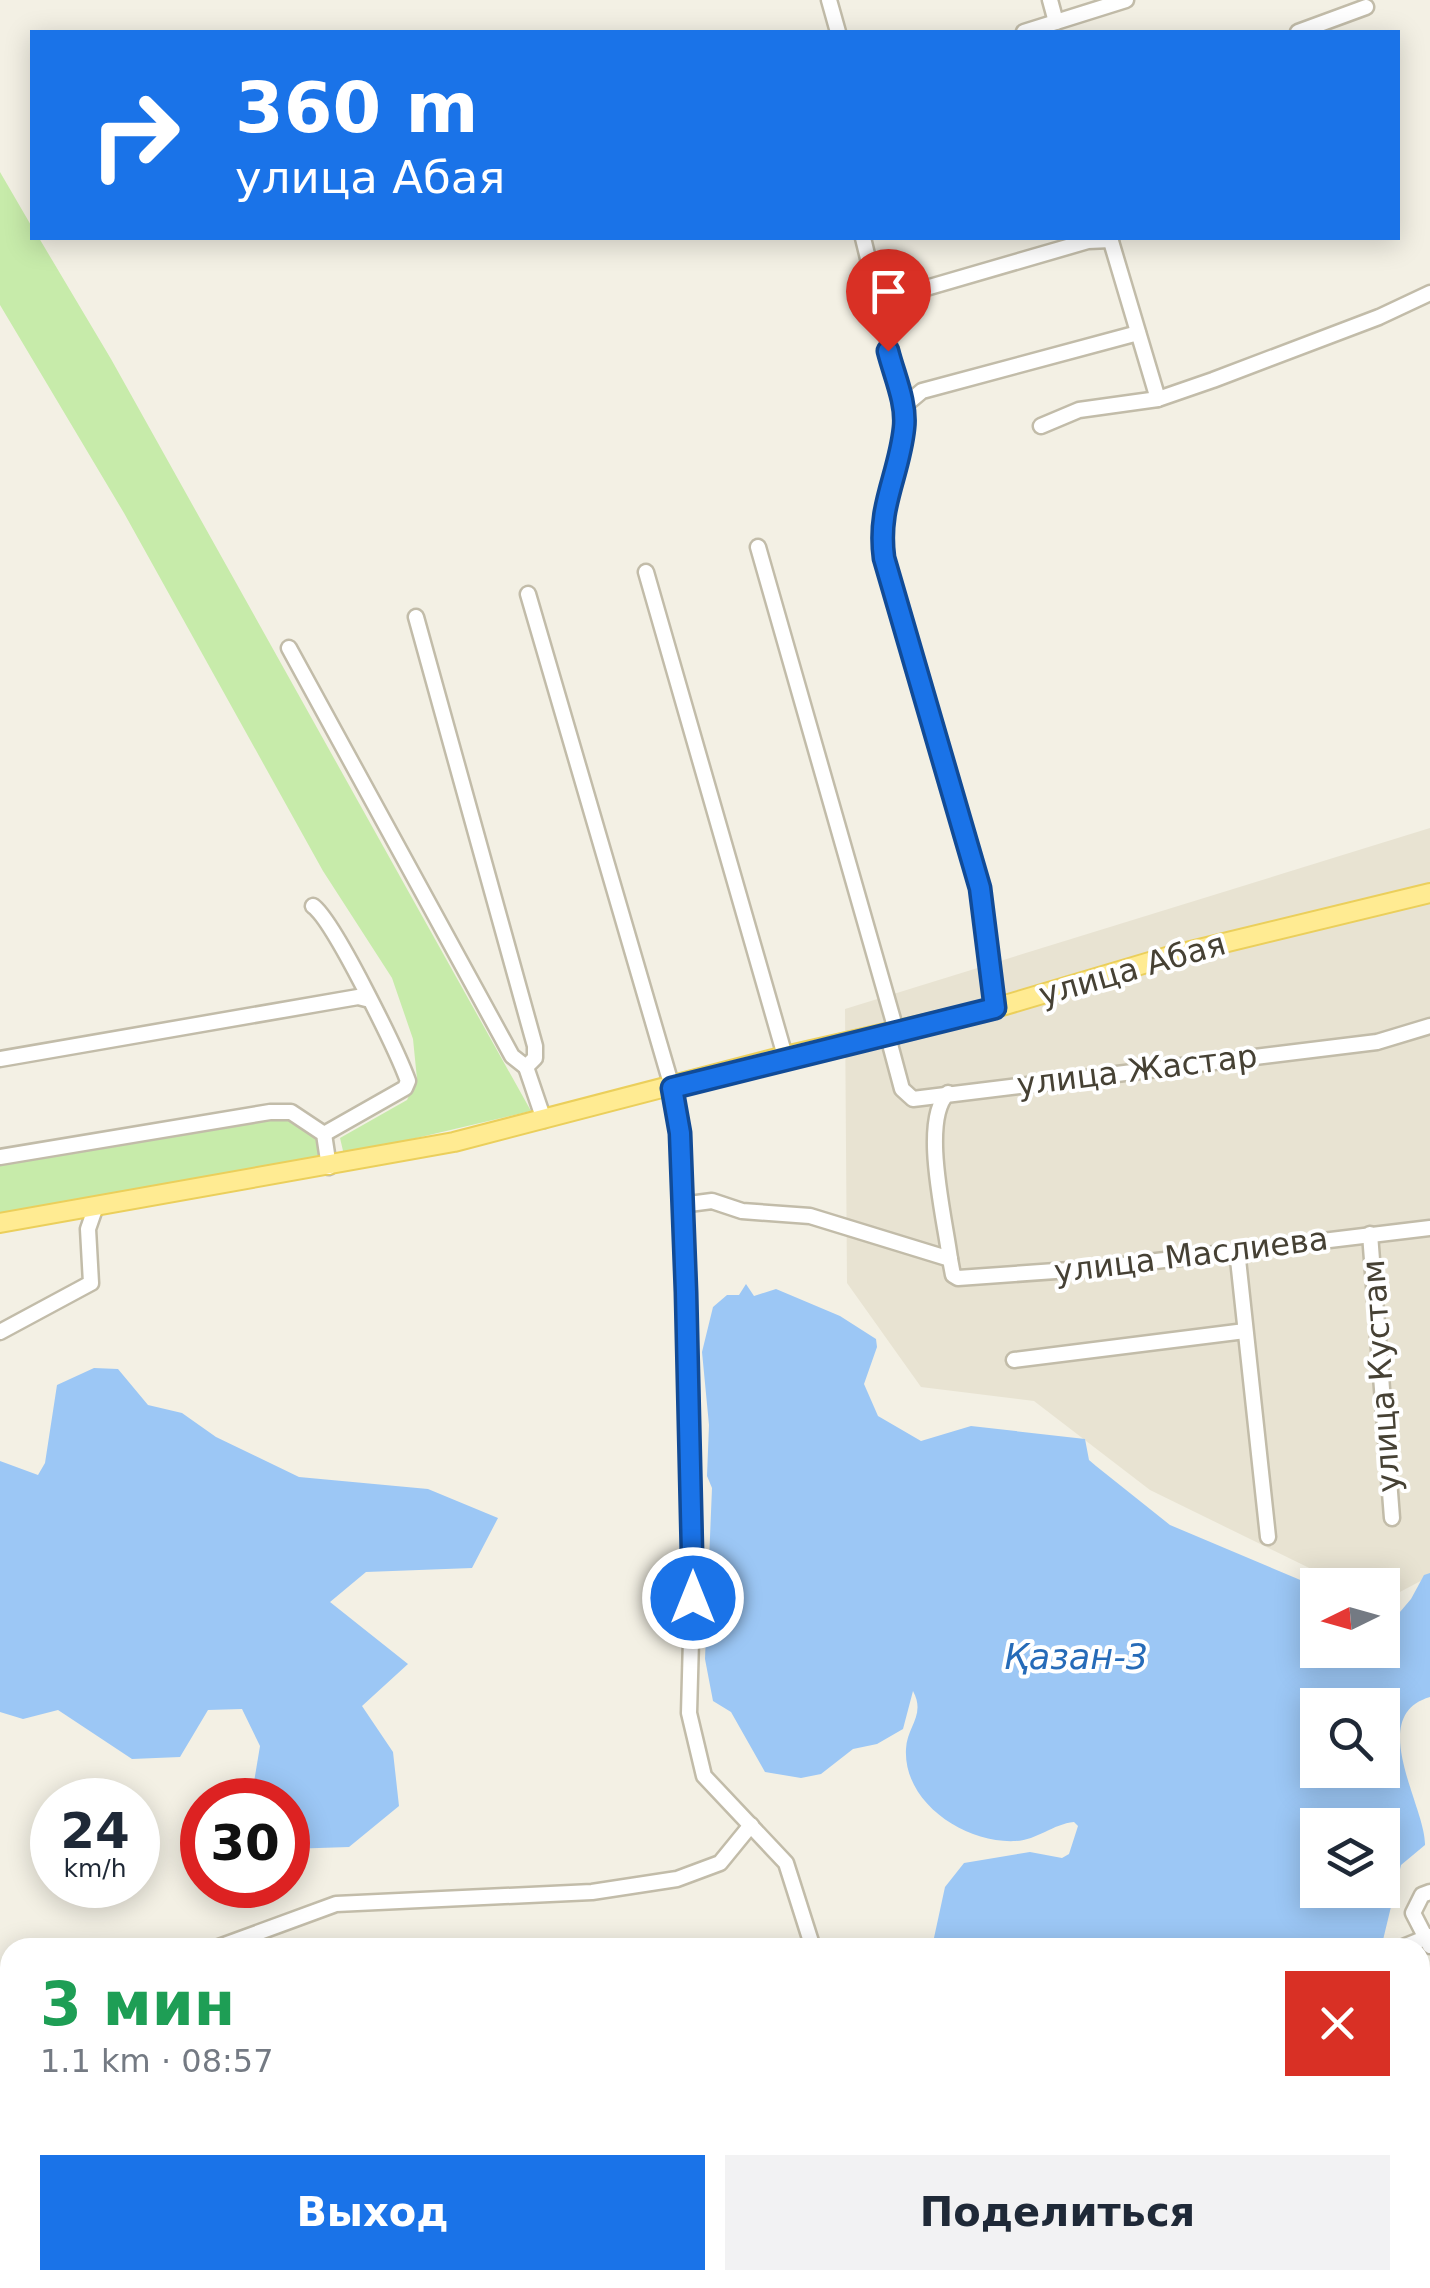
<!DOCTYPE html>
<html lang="ru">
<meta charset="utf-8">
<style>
:root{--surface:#fff;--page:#f2f2f3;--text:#1f2937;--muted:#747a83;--accent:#1a73e8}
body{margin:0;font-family:"DejaVu Sans",sans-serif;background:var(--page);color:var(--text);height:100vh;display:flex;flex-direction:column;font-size:38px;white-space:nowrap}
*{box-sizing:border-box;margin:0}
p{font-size:32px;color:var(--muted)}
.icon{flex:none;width:55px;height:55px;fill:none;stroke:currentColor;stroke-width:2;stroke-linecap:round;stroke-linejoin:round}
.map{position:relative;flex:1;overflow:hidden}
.panel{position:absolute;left:0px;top:1938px;width:1430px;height:352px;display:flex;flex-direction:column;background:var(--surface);border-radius:30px 30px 0 0;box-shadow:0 5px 25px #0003}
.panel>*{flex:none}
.guide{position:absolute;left:30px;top:30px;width:1370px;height:210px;border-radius:0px;box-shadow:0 5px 25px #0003;background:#1a73e8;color:#fff;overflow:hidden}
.needle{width:65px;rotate:265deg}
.controls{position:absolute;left:1300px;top:1568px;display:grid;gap:20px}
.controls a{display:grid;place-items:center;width:100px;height:100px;border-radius:0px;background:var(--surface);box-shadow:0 5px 25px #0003;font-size:50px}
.speed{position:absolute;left:30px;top:1778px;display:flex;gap:20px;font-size:50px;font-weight:700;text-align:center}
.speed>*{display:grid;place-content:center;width:130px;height:130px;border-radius:50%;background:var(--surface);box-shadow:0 5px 25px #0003;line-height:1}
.speed small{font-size:25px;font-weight:400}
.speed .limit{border:15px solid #d22;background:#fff;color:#111}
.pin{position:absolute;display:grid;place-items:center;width:85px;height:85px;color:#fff;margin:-102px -42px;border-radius:50% 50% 50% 0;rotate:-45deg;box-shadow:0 0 10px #0007}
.pin .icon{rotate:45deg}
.me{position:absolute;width:110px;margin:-55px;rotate:0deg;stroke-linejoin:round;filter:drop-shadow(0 0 8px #0008)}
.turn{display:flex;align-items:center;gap:35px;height:210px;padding:0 40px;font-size:45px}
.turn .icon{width:130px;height:130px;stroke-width:2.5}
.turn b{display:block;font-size:70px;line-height:85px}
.round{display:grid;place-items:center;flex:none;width:105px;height:105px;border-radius:0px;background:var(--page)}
.overview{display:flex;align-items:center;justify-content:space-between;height:170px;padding:0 40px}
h1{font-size:60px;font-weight:800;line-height:75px;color:#1e9e55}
.button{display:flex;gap:20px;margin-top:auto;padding:20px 40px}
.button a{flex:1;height:115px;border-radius:0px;background:var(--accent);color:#fff;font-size:40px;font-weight:800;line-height:115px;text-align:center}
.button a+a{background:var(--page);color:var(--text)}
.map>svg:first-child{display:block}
.residential{fill:#e8e3d2}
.green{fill:#c7ebaa}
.water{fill:#9cc7f5;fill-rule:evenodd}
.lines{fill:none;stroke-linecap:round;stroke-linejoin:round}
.minor-casing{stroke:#c2bca9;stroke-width:19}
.major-casing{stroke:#ebcf5b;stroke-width:22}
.minor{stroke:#fff;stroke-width:14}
.major{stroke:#ffeb92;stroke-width:18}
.route-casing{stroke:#114b97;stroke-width:25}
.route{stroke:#1a73e8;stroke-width:18}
.labels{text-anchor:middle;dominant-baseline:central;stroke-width:8;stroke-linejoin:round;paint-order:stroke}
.street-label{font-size:32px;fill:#464134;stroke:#fff}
.water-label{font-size:35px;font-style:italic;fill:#266bb8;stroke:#fff}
</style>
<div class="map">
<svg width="1430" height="2288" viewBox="0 0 1430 2288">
<rect width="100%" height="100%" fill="#f3f0e4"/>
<path class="residential" d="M 1430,828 L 1430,1576 L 1383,1601 L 1382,1585 L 1344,1585 L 1150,1490 L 1034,1401 L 921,1387 L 847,1283 L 845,1009 Z"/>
<g class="green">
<path d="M 0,172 L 32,227 L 32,238 L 39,238 L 111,359 L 531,1111 L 344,1155 L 340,1138 L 407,1100 L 417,1079 L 413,1039 L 392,978 L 323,871 L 124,513 L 0,305 Z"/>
<path d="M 264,1121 L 295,1121 L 316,1134 L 319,1160 L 0,1213 L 0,1164 Z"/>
</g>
<g class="water">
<path d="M 746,1284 L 754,1296 L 776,1289 L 840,1316 L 876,1339 L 877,1347 L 864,1384 L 878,1416 L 921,1441 L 971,1426 L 1085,1439 L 1089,1460 L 1096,1466 L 1170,1525 L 1317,1587 L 1318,1650 L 1382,1650 L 1383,1624 L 1394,1619 L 1411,1599 L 1424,1575 L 1430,1573 L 1430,1697 C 1365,1716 1426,1807 1425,1845 L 1401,1865 L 1383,1940 L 1387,1947 L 932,1947 L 945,1887 L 964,1863 L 1030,1852 L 1062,1858 L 1069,1854 L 1078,1826 L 1074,1822 C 1053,1824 1037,1840 1016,1841 C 966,1844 903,1803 906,1749 C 907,1726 926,1715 913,1691 L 903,1729 L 877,1744 L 853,1749 L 821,1774 L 801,1778 L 765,1772 L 731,1712 L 713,1701 L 705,1659 L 712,1488 L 707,1476 L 709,1425 L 702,1352 L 713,1307 L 727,1295 L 739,1295 ZM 1318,1705 L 1382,1705 L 1382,1770 L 1318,1770 ZM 1318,1825 L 1382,1825 L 1382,1890 L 1318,1890 Z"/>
<path d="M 94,1368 L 118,1369 L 148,1405 L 182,1413 L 216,1437 L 299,1477 L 428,1489 L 498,1518 L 472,1568 L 366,1572 L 330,1602 L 408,1664 L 362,1706 L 393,1752 L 399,1806 L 349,1847 L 288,1849 L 288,1800 L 256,1800 L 252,1794 L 260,1746 L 242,1709 L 208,1710 L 180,1757 L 132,1759 L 58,1710 L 23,1719 L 0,1712 L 0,1461 L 38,1475 L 45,1463 L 57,1385 Z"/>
<path d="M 1420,1983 L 1430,1991 L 1430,2288 L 1206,2288 L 1206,2280 L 1420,2280 Z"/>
</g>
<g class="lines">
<g class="minor-casing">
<g id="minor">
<path d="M 829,0 L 838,32"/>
<path d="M 1050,0 L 1056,22"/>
<path d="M 1024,32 L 1126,0"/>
<path d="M 1298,32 L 1366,7"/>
<path d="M 863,238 L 904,406 C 905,459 876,504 884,558 L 980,888 L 995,1008"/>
<path d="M 1110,238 L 1158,399"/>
<path d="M 878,302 L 1088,241 L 1111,240"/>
<path d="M 904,406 L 922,391 L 1138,333"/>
<path d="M 1041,426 L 1079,410 L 1158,399 L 1213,380 L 1379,317 L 1430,293"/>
<path d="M 758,547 L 896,1030"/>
<path d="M 646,572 L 785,1056"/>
<path d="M 528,594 L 672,1087 L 680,1133 L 694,1529 L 689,1713 L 704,1776 L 786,1863 L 813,1948"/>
<path d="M 289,648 L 512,1056 L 526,1067 L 535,1058 L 535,1046 L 416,617"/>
<path d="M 313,906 C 334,921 397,1051 408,1081 L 405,1088 L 324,1134"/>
<path d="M 887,1033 L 902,1089 L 913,1099 L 1377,1042 L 1430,1026"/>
<path d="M 0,1059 L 358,997 L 366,999"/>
<path d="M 526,1067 L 544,1120"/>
<path d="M 948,1093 C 920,1120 945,1219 950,1259 L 953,1275 L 958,1278 L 1098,1268 L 1430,1228"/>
<path d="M 0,1157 L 270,1112 L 291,1112 L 324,1134 L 329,1167"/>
<path d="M 681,1205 L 712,1201 L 742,1211 L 810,1216 L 950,1259"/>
<path d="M 1370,1234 L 1392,1518"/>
<path d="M 1237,1250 L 1268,1537"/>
<path d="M 0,1332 L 91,1283 L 88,1229 L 96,1206"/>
<path d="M 1014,1360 L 1245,1331"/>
<path d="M 1430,1892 L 1422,1895 L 1413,1913 L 1430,1946"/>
<path d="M 1403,1947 L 1430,1936"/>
<path d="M 216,1948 L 336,1904 L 592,1892 L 677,1879 L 720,1863 L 751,1825"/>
<path d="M 0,2010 L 10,2008"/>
<path d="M 918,2280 L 920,2288"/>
</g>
</g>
<g class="major-casing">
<path id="major" d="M 0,1223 L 454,1142 L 785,1056 L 995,1008 L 1170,956 L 1430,893"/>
</g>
<use href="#minor" class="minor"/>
<use href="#major" class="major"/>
</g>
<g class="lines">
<g class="route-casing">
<path id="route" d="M 693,1598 L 686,1292 L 680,1133 L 672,1088 L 995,1008 L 980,888 L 884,558 C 877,506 899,476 904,428 C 907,403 894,375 888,351"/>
</g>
<use href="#route" class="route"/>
</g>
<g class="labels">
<g class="street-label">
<text transform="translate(1132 969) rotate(-16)">улица Абая</text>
<text transform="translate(1137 1070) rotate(-7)">улица Жастар</text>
<text transform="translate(1191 1255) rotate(-7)">улица Маслиева</text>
<text transform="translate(1381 1376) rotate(-94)">улица Кустам</text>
</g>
<g class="water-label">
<text x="1076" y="1657">Қазан-3</text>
</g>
</g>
</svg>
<div class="controls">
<a><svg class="needle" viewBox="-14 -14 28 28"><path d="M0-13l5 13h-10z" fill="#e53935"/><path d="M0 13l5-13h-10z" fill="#747a83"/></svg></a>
<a><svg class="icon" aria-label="search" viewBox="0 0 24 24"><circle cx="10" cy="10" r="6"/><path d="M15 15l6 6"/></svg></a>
<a><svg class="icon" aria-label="layers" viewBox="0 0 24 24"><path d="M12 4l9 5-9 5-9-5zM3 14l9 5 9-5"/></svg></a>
</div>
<div class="speed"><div>24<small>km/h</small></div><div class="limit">30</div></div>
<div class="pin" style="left:888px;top:351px;background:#d93025"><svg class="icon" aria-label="arrive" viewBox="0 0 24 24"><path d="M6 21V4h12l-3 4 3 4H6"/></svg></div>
<svg class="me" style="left:693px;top:1598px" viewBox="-20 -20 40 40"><circle r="17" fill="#1a73e8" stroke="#fff" stroke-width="3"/><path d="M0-11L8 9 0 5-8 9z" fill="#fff"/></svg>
<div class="guide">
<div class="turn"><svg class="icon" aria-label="right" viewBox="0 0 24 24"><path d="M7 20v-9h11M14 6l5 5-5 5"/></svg><div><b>360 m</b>улица Абая</div></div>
</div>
<section class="panel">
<div class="overview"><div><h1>3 мин</h1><p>1.1 km · 08:57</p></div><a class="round" style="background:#d93025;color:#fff"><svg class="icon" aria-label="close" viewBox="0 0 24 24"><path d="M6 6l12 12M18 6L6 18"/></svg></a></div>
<div class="button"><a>Выход</a><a>Поделиться</a></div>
</section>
</div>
